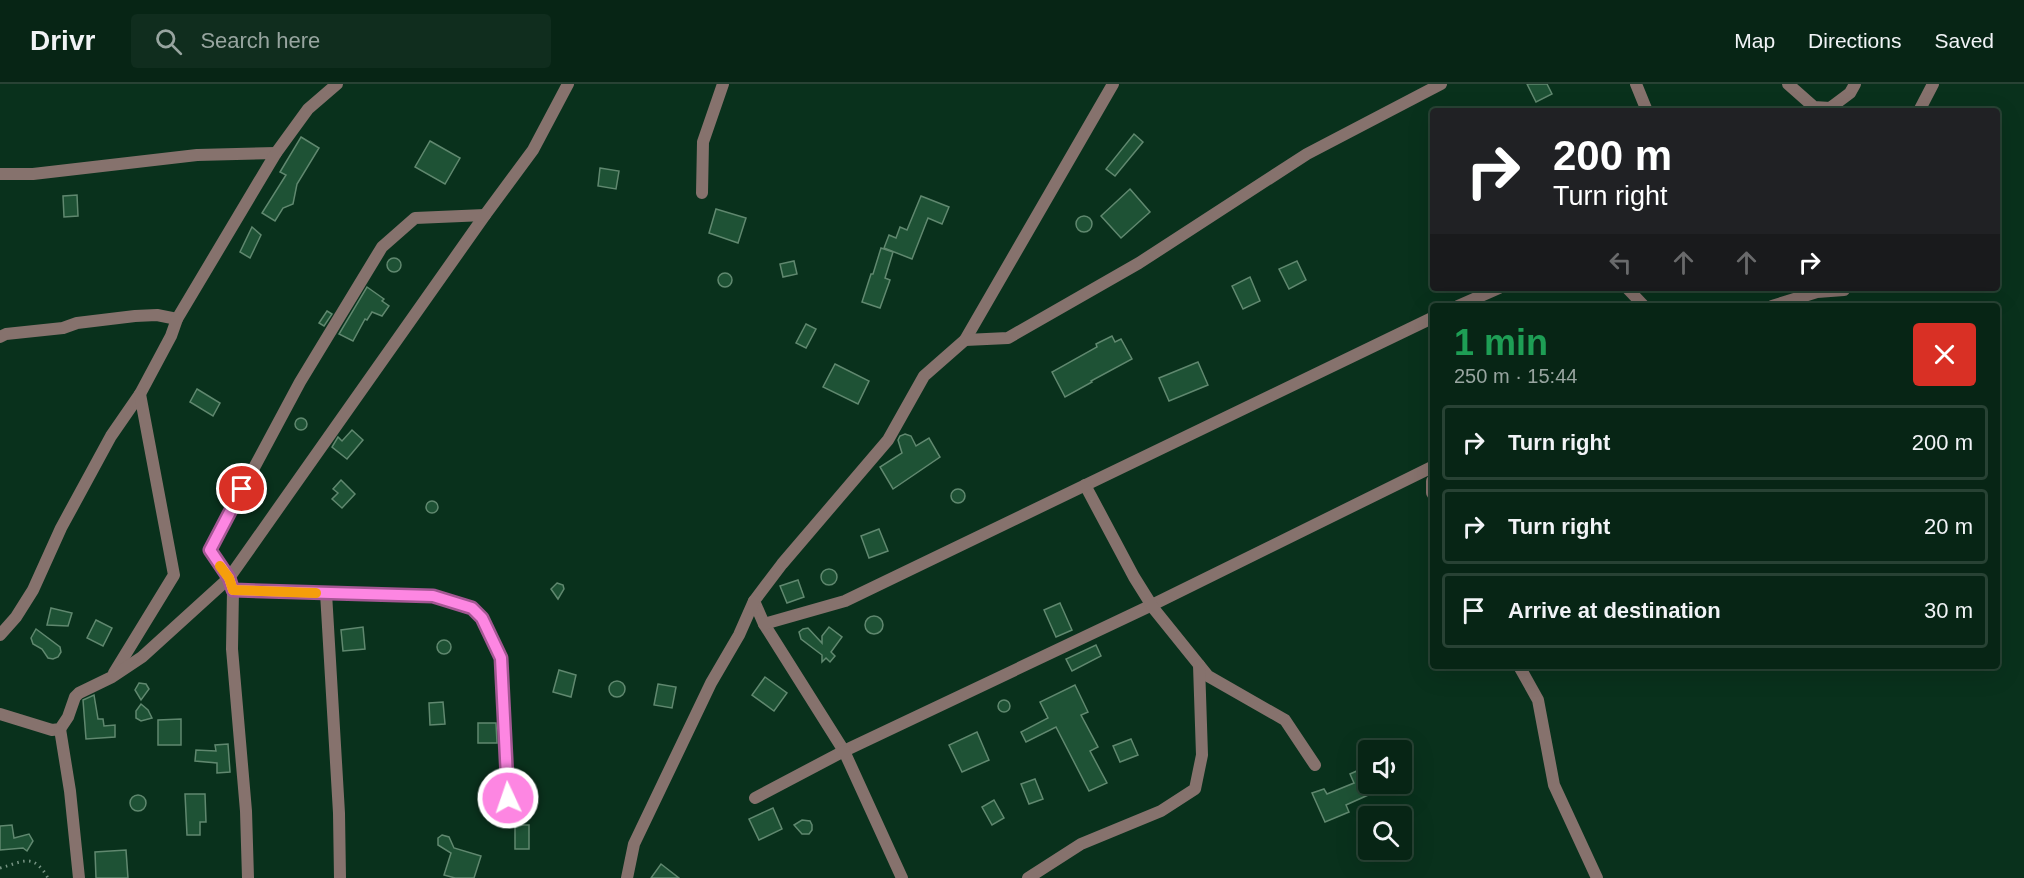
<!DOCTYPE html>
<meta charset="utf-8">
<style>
:root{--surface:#072515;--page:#102d1e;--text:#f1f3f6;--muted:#98a5a0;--line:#284234}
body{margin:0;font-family:Helvetica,sans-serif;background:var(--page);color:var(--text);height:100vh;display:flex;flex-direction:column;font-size:22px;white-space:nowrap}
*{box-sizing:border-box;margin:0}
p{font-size:20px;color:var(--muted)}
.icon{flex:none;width:33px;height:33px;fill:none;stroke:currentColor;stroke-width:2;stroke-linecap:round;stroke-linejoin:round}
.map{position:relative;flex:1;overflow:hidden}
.sheet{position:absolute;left:1430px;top:219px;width:570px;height:366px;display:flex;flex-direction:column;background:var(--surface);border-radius:6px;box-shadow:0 6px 24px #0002,0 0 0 2px var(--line)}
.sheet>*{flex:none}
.guide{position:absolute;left:1430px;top:24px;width:570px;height:183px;border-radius:6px;box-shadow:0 6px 24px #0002,0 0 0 2px var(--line);background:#202124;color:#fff;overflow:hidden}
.tools{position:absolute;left:1358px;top:656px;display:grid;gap:12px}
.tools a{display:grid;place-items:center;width:54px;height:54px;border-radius:6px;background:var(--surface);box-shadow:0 6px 24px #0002,0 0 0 2px var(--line);font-size:30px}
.pin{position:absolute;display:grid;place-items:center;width:51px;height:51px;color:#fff;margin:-26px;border:3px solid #fff;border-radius:50%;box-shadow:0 2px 6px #0007}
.me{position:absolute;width:66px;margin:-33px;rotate:357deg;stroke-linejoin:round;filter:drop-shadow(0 0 4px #0008)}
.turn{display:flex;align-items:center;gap:21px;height:126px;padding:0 24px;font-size:27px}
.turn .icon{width:78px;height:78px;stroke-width:2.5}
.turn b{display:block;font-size:42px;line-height:51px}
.lanes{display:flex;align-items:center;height:57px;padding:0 24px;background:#0003;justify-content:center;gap:30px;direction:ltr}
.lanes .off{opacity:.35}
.round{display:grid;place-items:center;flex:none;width:63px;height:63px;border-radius:6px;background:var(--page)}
.overview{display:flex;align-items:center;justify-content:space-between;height:102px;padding:0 24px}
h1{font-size:36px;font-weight:600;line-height:45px;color:#1e9e55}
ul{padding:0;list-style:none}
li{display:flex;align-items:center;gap:18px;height:75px;margin:0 12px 9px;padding:0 12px;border:3px solid var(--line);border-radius:6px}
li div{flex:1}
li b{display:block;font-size:22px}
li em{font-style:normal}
header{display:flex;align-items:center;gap:36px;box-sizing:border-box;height:84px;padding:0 30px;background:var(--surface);border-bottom:2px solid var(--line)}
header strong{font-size:28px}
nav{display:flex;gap:33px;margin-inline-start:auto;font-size:21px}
.search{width:420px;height:54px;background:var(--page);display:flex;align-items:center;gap:15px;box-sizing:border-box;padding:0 21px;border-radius:6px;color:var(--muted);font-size:22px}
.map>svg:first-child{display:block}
.building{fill:#1e5235;stroke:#60886f;stroke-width:1.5}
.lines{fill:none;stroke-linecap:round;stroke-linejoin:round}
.path{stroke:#769483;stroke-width:3;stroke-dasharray:1.5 4.5;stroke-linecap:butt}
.minor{stroke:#86726d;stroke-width:12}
.route-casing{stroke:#a45793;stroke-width:15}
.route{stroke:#fd86e2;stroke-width:10}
.slow{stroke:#f59e0b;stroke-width:10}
</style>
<header>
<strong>Drivr</strong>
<div class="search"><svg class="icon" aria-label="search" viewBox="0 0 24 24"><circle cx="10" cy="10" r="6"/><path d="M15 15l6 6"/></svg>Search here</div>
<nav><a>Map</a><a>Directions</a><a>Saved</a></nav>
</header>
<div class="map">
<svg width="2024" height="794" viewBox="0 0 2024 794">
<rect width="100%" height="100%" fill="#09311c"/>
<g class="building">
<path d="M 1527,0 L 1547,0 L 1552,10 L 1536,18 Z"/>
<path d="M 1134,50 L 1143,58 L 1115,92 L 1106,85 Z"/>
<path d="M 301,53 L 319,64 L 297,100 L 293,120 L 283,124 L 275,137 L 262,129 L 286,91 L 280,88 Z"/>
<path d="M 430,57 L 460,74 L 445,100 L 415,83 Z"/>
<path d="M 600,84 L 619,87 L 616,105 L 598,102 Z"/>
<path d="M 1130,105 L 1150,128 L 1121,154 L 1101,132 Z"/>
<path d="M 77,111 L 78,132 L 64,133 L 63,112 Z"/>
<path d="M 921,112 L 949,123 L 942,140 L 928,134 L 912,175 L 884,164 L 889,151 L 896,154 L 900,143 L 907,146 Z"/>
<path d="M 716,125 L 746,134 L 738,159 L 709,149 Z"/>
<circle cx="1084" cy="140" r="8"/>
<path d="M 252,143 L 261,151 L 250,174 L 240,168 Z"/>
<path d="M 881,164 L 893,168 L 885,194 L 890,196 L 880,224 L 862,218 L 871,190 L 873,190 Z"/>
<circle cx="394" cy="181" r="7"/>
<path d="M 794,177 L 797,190 L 783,193 L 780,180 Z"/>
<path d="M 1297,177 L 1306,196 L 1289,205 L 1279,185 Z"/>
<circle cx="725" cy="196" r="7"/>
<path d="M 1250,193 L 1260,217 L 1243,225 L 1232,202 Z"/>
<path d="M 367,203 L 384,215 L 382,217 L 389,222 L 382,232 L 372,228 L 367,236 L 365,235 L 353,257 L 339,250 Z"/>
<path d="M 327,227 L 332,230 L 324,242 L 319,239 Z"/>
<path d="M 806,240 L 816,245 L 806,264 L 796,259 Z"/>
<path d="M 1112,252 L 1115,258 L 1121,255 L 1132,275 L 1091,297 L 1092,298 L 1065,313 L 1052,288 L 1097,263 L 1096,260 Z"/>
<path d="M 1198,278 L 1208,301 L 1169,317 L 1159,294 Z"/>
<path d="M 835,280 L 869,297 L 858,320 L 823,303 Z"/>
<path d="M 197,305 L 220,319 L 213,332 L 190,318 Z"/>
<circle cx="301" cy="340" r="6"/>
<path d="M 352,346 L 363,356 L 347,375 L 332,363 L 338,353 L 342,357 Z"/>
<path d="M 905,350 L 911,352 L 916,362 L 929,354 L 940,373 L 893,405 L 880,383 L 902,369 L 898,356 L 900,352 Z"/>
<path d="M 341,396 L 355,410 L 342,424 L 332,415 L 338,409 L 333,405 Z"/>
<circle cx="958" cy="412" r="7"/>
<circle cx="432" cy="423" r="6"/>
<path d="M 879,445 L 888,467 L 869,474 L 861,452 Z"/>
<circle cx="829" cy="493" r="8"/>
<path d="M 798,496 L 804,513 L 787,519 L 780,502 Z"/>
<path d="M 557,499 L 563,501 L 564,505 L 558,515 L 551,505 Z"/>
<path d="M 1060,519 L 1072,546 L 1056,553 L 1044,526 Z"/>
<path d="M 51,524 L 72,529 L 68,542 L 47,541 Z"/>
<circle cx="874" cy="541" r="9"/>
<path d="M 96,536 L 112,544 L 103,562 L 87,554 Z"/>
<path d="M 363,543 L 365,565 L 343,567 L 341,546 Z"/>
<path d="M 829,543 L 842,553 L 831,568 L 835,572 L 830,578 L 826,574 L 822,578 L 822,571 L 801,555 L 799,548 L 803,545 L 808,544 L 822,559 L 822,552 Z"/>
<path d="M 36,545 L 60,563 L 61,568 L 58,573 L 53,575 L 48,574 L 42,565 L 33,560 L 31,554 Z"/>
<circle cx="444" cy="563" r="7"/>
<path d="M 1096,561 L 1101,572 L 1072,587 L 1066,575 Z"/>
<path d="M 559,586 L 576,591 L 571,613 L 553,608 Z"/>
<path d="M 765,593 L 787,609 L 774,627 L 752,611 Z"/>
<circle cx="617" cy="605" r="8"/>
<path d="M 139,599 L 146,600 L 149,605 L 141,616 L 135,606 Z"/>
<path d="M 658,600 L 676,603 L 672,624 L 654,621 Z"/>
<path d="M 1075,601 L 1088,628 L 1081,631 L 1098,663 L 1090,667 L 1107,699 L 1089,707 L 1056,643 L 1026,658 L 1021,648 L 1048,634 L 1040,618 Z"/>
<path d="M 94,611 L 98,635 L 103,635 L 104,642 L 115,641 L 115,653 L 86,655 L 83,616 Z"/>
<circle cx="1004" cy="622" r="6"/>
<path d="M 443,618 L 445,640 L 430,641 L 429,619 Z"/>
<path d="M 141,620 L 148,626 L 152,634 L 141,637 L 136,634 L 136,627 Z"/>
<path d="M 181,635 L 181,661 L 158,661 L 158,636 Z"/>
<path d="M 478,639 L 496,639 L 497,659 L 478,659 Z"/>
<path d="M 977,648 L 989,676 L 962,688 L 949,661 Z"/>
<path d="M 1131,655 L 1138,671 L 1120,678 L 1113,662 Z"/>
<path d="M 228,660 L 230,688 L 217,689 L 217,679 L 195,677 L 196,666 L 216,667 L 215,661 Z"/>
<path d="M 1368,682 L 1368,699 L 1395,699 L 1346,721 L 1349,728 L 1325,738 L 1312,709 L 1324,705 L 1327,710 L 1354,699 L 1350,690 Z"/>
<path d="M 1035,695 L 1043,715 L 1029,720 L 1021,700 Z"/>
<path d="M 185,710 L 205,710 L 206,738 L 200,738 L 200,751 L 187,751 Z"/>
<circle cx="138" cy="719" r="8"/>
<path d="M 994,716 L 1004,734 L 992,741 L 982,723 Z"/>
<path d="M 773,724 L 782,745 L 759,756 L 749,735 Z"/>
<path d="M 802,736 L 810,737 L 812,741 L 812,746 L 809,750 L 802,750 L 794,741 Z"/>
<path d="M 12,741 L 14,754 L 29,750 L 33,757 L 27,767 L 23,764 L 0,766 L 0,742 Z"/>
<rect x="515" y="741" width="14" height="24"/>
<path d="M 442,751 L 449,753 L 454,764 L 481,772 L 474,794 L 455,794 L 444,791 L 451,769 L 438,761 L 438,754 Z"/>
<path d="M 126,766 L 128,794 L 96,794 L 95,768 Z"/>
<path d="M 661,780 L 679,794 L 651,794 Z"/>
</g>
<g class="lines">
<path class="path" d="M 0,784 C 23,778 33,768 48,794"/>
<g class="minor">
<path d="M 1113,0 L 965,256 L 924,292 L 888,356 L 782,480 L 754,517 L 764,540 L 844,667 L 1152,521 L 1432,383"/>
<path d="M 1636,0 L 1647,27"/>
<path d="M 1788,0 L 1814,23 L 1830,24 L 1850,9 L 1855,0"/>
<path d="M 1919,27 L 1933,0"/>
<path d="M 0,90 L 33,90 L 197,71 L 276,69"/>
<path d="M 702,109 L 703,58 L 723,0"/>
<path d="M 1627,204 L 1644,222"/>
<path d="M 1458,222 L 1499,204"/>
<path d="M 1772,222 L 1817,208 L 1844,206"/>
<path d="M 0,253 L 6,250 L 63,244 L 77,239 L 135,232 L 157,231 L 177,235"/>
<path d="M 965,256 L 1008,254 L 1139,179 L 1307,70 L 1441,0"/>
<path d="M 1432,397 L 1432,409"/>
<path d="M 1085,401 L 1134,493 L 1154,525 L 1208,592 L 1285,636 L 1315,681"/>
<path d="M 233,506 L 433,512 L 472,523 L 482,534 L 501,574 L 508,714"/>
<path d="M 326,509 L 339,729 L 340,794"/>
<path d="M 764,540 L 845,517 L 1432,234"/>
<path d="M 0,551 L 16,533 L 33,506 L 61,444 L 111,352 L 140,310 L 171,252 L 177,235 L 276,69 L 308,25 L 337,0"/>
<path d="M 1519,582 L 1538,616 L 1554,701 L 1597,794"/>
<path d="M 114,589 L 174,491 L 140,310"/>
<path d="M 0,630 L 52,646 L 60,645 L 68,633 L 75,613 L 79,609 L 112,593 L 142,573 L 229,494 L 485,131 L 533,66 L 568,0"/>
<path d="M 60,645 L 70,707 L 79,794"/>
<path d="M 755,714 L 844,667 L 902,794"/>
<path d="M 248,794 L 246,727 L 232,565 L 233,506 L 229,494 L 210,466 L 300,298 L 382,163 L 415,134 L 485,131"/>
<path d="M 627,794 L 634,760 L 711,599 L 739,551 L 754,517"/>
<path d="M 1028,794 L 1081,760 L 1161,727 L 1195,705 L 1202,671 L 1199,581"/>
</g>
</g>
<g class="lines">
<g class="route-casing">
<path id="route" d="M 242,405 L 210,466 L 229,494 L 233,506 L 433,512 L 472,524 L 482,534 L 501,574 L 508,714"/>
</g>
<use href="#route" class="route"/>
<path class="slow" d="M 220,482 L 229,494 L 233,506 L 316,509"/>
</g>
</svg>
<div class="tools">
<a><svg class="icon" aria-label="sound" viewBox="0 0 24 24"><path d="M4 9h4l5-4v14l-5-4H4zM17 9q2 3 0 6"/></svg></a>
<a><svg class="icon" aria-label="search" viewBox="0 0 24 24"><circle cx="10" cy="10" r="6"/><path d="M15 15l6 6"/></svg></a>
</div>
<div class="pin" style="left:242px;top:405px;background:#d93025"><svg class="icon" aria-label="arrive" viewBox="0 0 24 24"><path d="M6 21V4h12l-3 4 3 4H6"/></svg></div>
<svg class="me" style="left:508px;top:714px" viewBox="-20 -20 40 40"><circle r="17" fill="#fd86e2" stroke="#fff" stroke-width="3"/><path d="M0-11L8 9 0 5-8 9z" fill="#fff"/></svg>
<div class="guide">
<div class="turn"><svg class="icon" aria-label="right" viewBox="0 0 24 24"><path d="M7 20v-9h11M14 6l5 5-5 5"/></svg><div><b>200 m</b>Turn right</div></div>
<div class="lanes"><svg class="icon off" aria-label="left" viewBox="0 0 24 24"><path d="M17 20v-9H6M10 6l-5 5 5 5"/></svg><svg class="icon off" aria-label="ahead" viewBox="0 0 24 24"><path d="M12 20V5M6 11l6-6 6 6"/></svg><svg class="icon off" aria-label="ahead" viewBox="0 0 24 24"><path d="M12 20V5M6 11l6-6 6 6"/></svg><svg class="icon" aria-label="right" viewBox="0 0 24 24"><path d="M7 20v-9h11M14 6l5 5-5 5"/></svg></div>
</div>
<section class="sheet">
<div class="overview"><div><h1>1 min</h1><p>250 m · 15:44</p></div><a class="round" style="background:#d93025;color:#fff"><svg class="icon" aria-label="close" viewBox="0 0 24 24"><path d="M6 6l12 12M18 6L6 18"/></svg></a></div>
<ul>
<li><svg class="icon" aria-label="right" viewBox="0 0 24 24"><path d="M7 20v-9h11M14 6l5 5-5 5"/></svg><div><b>Turn right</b></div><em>200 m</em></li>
<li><svg class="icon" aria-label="right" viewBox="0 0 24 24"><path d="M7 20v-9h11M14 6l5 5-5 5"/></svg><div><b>Turn right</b></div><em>20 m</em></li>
<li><svg class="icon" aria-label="arrive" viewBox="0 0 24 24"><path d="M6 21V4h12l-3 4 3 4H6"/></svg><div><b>Arrive at destination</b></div><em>30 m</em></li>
</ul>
</section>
</div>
